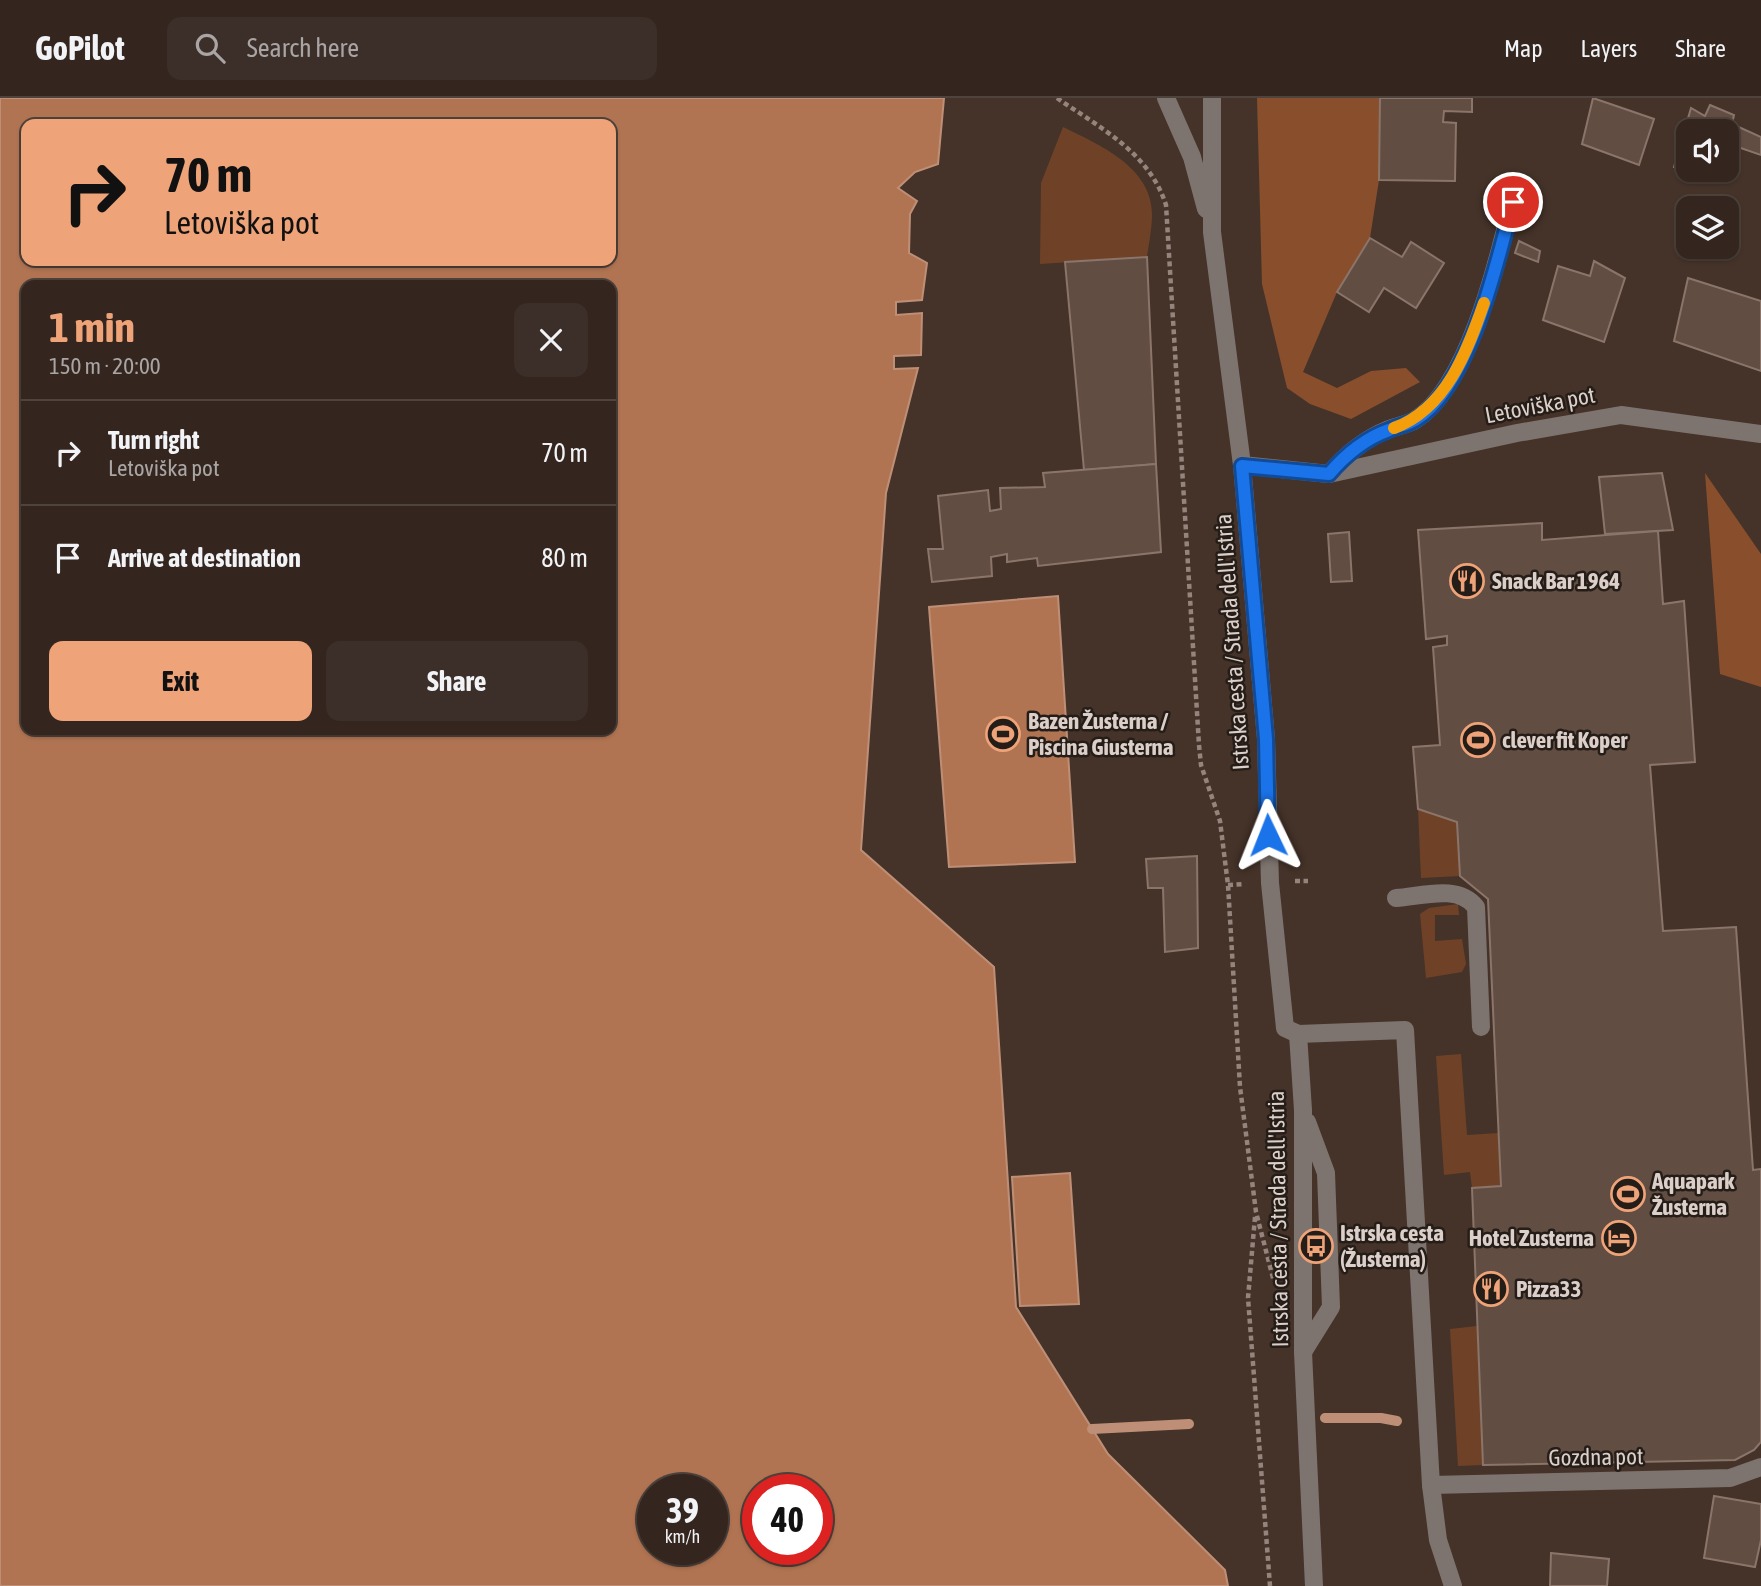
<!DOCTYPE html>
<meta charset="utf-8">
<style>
:root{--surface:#34261f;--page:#3c2e28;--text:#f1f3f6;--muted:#a9a5a4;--line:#4e433d;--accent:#efa378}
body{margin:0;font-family:"Asap Condensed",sans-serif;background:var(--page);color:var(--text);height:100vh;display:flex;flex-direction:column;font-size:26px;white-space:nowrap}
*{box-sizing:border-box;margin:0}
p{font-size:23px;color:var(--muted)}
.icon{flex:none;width:38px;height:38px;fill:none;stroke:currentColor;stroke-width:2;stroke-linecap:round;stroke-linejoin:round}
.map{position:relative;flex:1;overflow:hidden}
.sheet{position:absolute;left:21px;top:182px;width:595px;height:455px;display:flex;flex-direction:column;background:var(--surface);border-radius:14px;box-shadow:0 2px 5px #0004,0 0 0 2px var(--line)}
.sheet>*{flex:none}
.guide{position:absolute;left:21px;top:21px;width:595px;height:147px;border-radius:14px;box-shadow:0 2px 5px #0004,0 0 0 2px var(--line);background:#efa378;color:#111;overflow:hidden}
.controls{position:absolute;left:1676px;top:21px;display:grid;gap:14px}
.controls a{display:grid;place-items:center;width:63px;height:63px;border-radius:14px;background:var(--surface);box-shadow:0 2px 5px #0004,0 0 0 2px var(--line);font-size:35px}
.speed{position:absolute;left:637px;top:1376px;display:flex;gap:14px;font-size:35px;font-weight:700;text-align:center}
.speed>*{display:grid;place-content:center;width:91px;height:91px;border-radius:50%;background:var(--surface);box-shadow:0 2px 5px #0004,0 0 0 2px var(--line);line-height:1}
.speed small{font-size:18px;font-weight:400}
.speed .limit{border:10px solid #d22;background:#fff;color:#111}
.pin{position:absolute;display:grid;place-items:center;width:60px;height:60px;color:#fff;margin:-30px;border:4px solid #fff;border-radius:50%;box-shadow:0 2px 7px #0007}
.me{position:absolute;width:77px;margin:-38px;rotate:358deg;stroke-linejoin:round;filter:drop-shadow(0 0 5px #0008)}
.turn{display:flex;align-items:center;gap:24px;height:147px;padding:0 28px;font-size:32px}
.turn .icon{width:91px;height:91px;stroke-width:2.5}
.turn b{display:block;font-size:49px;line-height:60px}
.round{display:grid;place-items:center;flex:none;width:74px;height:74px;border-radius:14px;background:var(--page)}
.headline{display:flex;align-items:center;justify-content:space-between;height:119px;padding:0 28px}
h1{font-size:42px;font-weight:700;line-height:52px;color:var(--accent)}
.button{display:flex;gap:14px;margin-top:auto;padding:14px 28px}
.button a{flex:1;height:80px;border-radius:14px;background:var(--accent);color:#111;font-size:28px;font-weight:700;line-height:80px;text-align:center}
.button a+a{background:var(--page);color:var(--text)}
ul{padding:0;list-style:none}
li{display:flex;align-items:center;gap:21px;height:105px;padding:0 28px;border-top:2px solid var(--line)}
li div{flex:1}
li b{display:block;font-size:26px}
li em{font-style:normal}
header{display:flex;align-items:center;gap:42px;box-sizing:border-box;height:98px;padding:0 35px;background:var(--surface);border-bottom:2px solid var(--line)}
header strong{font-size:33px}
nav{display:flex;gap:38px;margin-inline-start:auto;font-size:24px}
.search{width:490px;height:63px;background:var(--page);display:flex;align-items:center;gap:18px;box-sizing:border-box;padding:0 24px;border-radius:14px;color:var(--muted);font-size:26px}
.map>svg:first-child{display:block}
.green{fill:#6f4227}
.forest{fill:#894f2d}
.water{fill:#b17452;stroke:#be8f76;stroke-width:2;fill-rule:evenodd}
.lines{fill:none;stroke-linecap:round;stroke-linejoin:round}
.stream{stroke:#be8f76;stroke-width:10}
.building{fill:#614d42;stroke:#8b756a;stroke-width:2;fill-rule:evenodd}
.path{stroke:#94847c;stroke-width:4.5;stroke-dasharray:5 3.5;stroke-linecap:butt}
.minor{stroke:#7e746f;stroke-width:18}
.route-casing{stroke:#114b97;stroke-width:18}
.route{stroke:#1a73e8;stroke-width:12}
.slow{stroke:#f59e0b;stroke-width:12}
.labels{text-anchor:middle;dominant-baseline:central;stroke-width:5;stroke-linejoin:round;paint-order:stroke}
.street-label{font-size:23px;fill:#dccfc9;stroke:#251d18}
.poi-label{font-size:23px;font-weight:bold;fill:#dccfc9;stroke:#251d18;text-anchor:start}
</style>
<header>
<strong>GoPilot</strong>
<div class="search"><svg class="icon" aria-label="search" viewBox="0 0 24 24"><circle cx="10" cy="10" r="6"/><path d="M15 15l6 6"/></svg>Search here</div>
<nav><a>Map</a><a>Layers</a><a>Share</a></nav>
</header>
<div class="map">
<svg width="1761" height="1488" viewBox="0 0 1761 1488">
<rect width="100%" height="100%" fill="#453329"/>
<g class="green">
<path d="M 1063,29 C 1098,46 1152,69 1152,116 C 1152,130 1149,145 1147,159 L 1040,166 L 1041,85 Z"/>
<path d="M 1418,711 L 1457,724 L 1460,778 L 1421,780 Z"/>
<path d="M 1458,806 L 1459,817 L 1435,817 L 1435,843 L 1462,841 L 1466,866 L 1462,874 L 1426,880 L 1420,816 L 1429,810 Z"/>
<path d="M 1461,956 L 1467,1037 L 1499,1035 L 1501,1088 L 1472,1090 L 1470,1074 L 1444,1077 L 1436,958 Z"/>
<path d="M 1477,1228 L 1483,1367 L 1458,1368 L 1450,1231 Z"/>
</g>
<g class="forest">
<path d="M 1257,0 L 1380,0 L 1379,82 L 1370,140 L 1337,194 L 1303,274 L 1337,290 L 1371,273 L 1406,270 L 1420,284 L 1351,321 L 1310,306 L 1287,290 L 1262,186 Z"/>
<path d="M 1705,375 L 1761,456 L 1761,589 L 1720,576 Z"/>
</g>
<g class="water">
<path d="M 0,0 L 944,0 L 938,66 L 915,74 L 898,90 L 917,103 L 910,116 L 909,155 L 927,165 L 922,202 L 896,204 L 896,217 L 922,215 L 921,257 L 894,258 L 894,271 L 918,270 L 886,395 L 861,752 L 994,869 L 1016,1209 L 1108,1356 L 1225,1472 L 1228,1488 L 0,1488 ZM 611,26 L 611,163 L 26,163 L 26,26 ZM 611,187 L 611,632 L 26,632 L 26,187 ZM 712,1391 L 712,1451 L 653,1451 L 653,1391 ZM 817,1391 L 817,1451 L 758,1451 L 758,1391 Z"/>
<path d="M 1058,498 L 1075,764 L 949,769 L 929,509 Z"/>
<path d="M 1070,1075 L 1079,1206 L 1020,1208 L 1012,1079 Z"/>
</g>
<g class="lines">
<g class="stream">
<path d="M 1325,1320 L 1381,1320 L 1397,1323"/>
<path d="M 1092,1331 L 1189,1326"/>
</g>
</g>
<g class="building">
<path d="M 1380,0 L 1472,0 L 1472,14 L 1444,13 L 1443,24 L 1456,25 L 1455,83 L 1379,82 Z"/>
<path d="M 1593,0 L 1654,21 L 1639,67 L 1582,46 Z"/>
<path d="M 1710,7 L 1734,17 L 1732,26 L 1761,39 L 1761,57 L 1735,48 L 1725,84 L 1674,69 L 1691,10 L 1705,18 ZM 1689,33 L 1727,33 L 1727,72 L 1689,72 Z"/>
<path d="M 1370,140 L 1402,159 L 1411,144 L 1444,165 L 1416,210 L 1384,190 L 1369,214 L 1337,194 Z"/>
<path d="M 1519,143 L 1540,153 L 1538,164 L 1515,155 Z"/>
<path d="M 1147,159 L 1156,366 L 1084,372 L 1065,164 Z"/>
<path d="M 1594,163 L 1625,180 L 1604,244 L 1543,222 L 1558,168 L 1590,178 Z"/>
<path d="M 1688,180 L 1761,203 L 1761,273 L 1674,243 Z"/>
<path d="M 1156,366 L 1161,454 L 1038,468 L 1037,460 L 1007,464 L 1007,456 L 991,459 L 992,478 L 932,484 L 928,451 L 943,451 L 938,398 L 988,392 L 990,413 L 1001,411 L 1000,390 L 1045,389 L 1043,375 Z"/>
<path d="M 1662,375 L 1673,432 L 1605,436 L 1599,379 Z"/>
<path d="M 1542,425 L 1542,442 L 1658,433 L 1663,506 L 1684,503 L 1695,664 L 1650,667 L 1663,833 L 1736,829 L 1753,1072 L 1761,1071 L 1761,1344 L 1754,1352 L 1735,1362 L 1483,1367 L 1472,1090 L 1501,1088 L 1488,801 L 1460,778 L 1457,724 L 1418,711 L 1413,649 L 1440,647 L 1433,549 L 1447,547 L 1447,538 L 1426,541 L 1418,432 Z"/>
<path d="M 1349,434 L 1352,483 L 1331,484 L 1328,436 Z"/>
<path d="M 1197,758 L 1198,850 L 1165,854 L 1163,790 L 1148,790 L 1146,761 Z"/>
<path d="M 1714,1398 L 1761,1406 L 1761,1442 L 1755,1469 L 1704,1460 Z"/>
<path d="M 1551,1455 L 1609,1461 L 1607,1488 L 1550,1488 Z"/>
</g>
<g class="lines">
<g class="path">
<path d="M 1057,0 C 1100,30 1149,54 1166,107 L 1199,647 L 1201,667 L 1220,723 L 1228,787 L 1240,989 L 1256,1114 L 1274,1184"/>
<path d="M 1295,783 L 1308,783"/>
<path d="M 1228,787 L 1244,786"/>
<path d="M 1255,1119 L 1248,1200 L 1270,1488"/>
</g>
<g class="minor">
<path d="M 1166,0 L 1192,59 L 1206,111"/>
<path d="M 1212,0 L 1212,134 L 1242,367 L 1266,641 L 1270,785 L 1285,930 L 1298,936 L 1405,932 L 1431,1387 L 1438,1442 L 1453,1488"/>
<path d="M 1242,367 L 1329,376 L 1517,335 L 1621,317 L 1761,336"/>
<path d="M 1329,376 C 1346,356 1364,341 1389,331 C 1397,328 1407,327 1415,322 C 1468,290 1498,162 1512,104"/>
<path d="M 1396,800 C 1423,798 1458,786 1476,809 L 1481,929"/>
<path d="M 1298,936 L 1303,1012 L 1303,1254 L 1314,1488"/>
<path d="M 1303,1254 L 1331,1209 L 1326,1075 L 1307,1024"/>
<path d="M 1431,1387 L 1730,1380 L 1761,1369"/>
</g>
</g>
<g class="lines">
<g class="route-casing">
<path id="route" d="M 1268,737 L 1266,641 L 1242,368 L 1329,376 C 1346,356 1364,341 1389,332 C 1397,328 1407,327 1415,322 C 1469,290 1498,162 1513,104"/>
</g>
<use href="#route" class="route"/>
<path class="slow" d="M 1394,330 C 1446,311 1467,254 1484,205"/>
</g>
<defs>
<g id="restaurant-ring" transform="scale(1.75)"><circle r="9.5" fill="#251d18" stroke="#efa378" stroke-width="1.5"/><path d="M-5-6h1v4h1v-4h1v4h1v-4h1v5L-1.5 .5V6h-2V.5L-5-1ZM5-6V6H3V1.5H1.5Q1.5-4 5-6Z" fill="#efa378"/></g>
<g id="stadium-ring" transform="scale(1.75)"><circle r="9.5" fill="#251d18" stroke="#efa378" stroke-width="1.5"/><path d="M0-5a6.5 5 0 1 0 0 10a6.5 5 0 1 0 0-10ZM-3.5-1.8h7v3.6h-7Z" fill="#efa378"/></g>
<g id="hotel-ring" transform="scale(1.75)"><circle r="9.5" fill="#251d18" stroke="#efa378" stroke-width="1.5"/><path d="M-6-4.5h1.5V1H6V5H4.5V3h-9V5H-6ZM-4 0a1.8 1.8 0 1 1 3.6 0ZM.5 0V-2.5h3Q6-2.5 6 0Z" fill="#efa378"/></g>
<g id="bus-ring" transform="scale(1.75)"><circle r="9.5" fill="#251d18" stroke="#efa378" stroke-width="1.5"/><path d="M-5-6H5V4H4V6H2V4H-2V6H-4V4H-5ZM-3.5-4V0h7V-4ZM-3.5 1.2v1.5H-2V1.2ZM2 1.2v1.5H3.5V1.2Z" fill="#efa378"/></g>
</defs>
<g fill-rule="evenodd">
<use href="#restaurant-ring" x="1467" y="483"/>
<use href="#stadium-ring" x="1003" y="636"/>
<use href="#stadium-ring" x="1478" y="642"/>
<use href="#stadium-ring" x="1628" y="1096"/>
<use href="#hotel-ring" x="1619" y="1140"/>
<use href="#bus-ring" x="1316" y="1148"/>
<use href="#restaurant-ring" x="1491" y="1191"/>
</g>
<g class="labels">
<g class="street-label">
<text transform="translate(1540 307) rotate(-11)">Letoviška pot</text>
<text transform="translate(1232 544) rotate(-94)">Istrska cesta / Strada dell'Istria</text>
<text transform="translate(1278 1121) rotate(-91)">Istrska cesta / Strada dell'Istria</text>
<text transform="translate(1596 1359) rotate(-1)">Gozdna pot</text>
</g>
<g class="poi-label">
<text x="1492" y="483">Snack Bar 1964</text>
<text x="1028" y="623">Bazen Žusterna /<tspan x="1028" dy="26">Piscina Giusterna</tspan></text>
<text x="1502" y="642">clever fit Koper</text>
<text x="1652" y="1083">Aquapark<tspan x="1652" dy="26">Žusterna</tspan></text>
<text x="1340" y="1135">Istrska cesta<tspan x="1340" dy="26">(Žusterna)</tspan></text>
<text x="1594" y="1140" text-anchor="end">Hotel Zusterna</text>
<text x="1516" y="1191">Pizza33</text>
</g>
</g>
</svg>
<div class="controls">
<a><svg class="icon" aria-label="sound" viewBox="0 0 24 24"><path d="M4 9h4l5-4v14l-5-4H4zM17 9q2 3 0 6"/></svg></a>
<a><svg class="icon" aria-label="layers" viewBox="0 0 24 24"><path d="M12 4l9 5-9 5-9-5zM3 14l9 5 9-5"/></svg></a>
</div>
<div class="speed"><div>39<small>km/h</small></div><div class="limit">40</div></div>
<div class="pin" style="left:1513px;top:104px;background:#d93025"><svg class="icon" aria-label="arrive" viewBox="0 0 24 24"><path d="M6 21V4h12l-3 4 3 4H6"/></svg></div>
<svg class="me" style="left:1268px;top:737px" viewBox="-20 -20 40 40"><path d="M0-17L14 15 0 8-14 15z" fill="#1a73e8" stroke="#fff" stroke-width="4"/></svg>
<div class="guide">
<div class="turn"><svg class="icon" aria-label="right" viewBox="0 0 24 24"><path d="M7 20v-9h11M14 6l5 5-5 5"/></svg><div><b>70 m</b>Letoviška pot</div></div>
</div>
<section class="sheet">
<div class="headline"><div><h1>1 min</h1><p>150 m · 20:00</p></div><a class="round"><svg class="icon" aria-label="close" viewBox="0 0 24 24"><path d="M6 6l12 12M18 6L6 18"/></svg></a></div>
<ul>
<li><svg class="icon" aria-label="right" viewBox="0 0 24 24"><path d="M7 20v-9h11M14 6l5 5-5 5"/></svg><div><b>Turn right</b><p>Letoviška pot</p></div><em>70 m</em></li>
<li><svg class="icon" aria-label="arrive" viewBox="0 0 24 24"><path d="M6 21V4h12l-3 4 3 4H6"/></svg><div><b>Arrive at destination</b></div><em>80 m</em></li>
</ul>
<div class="button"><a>Exit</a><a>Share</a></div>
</section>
</div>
